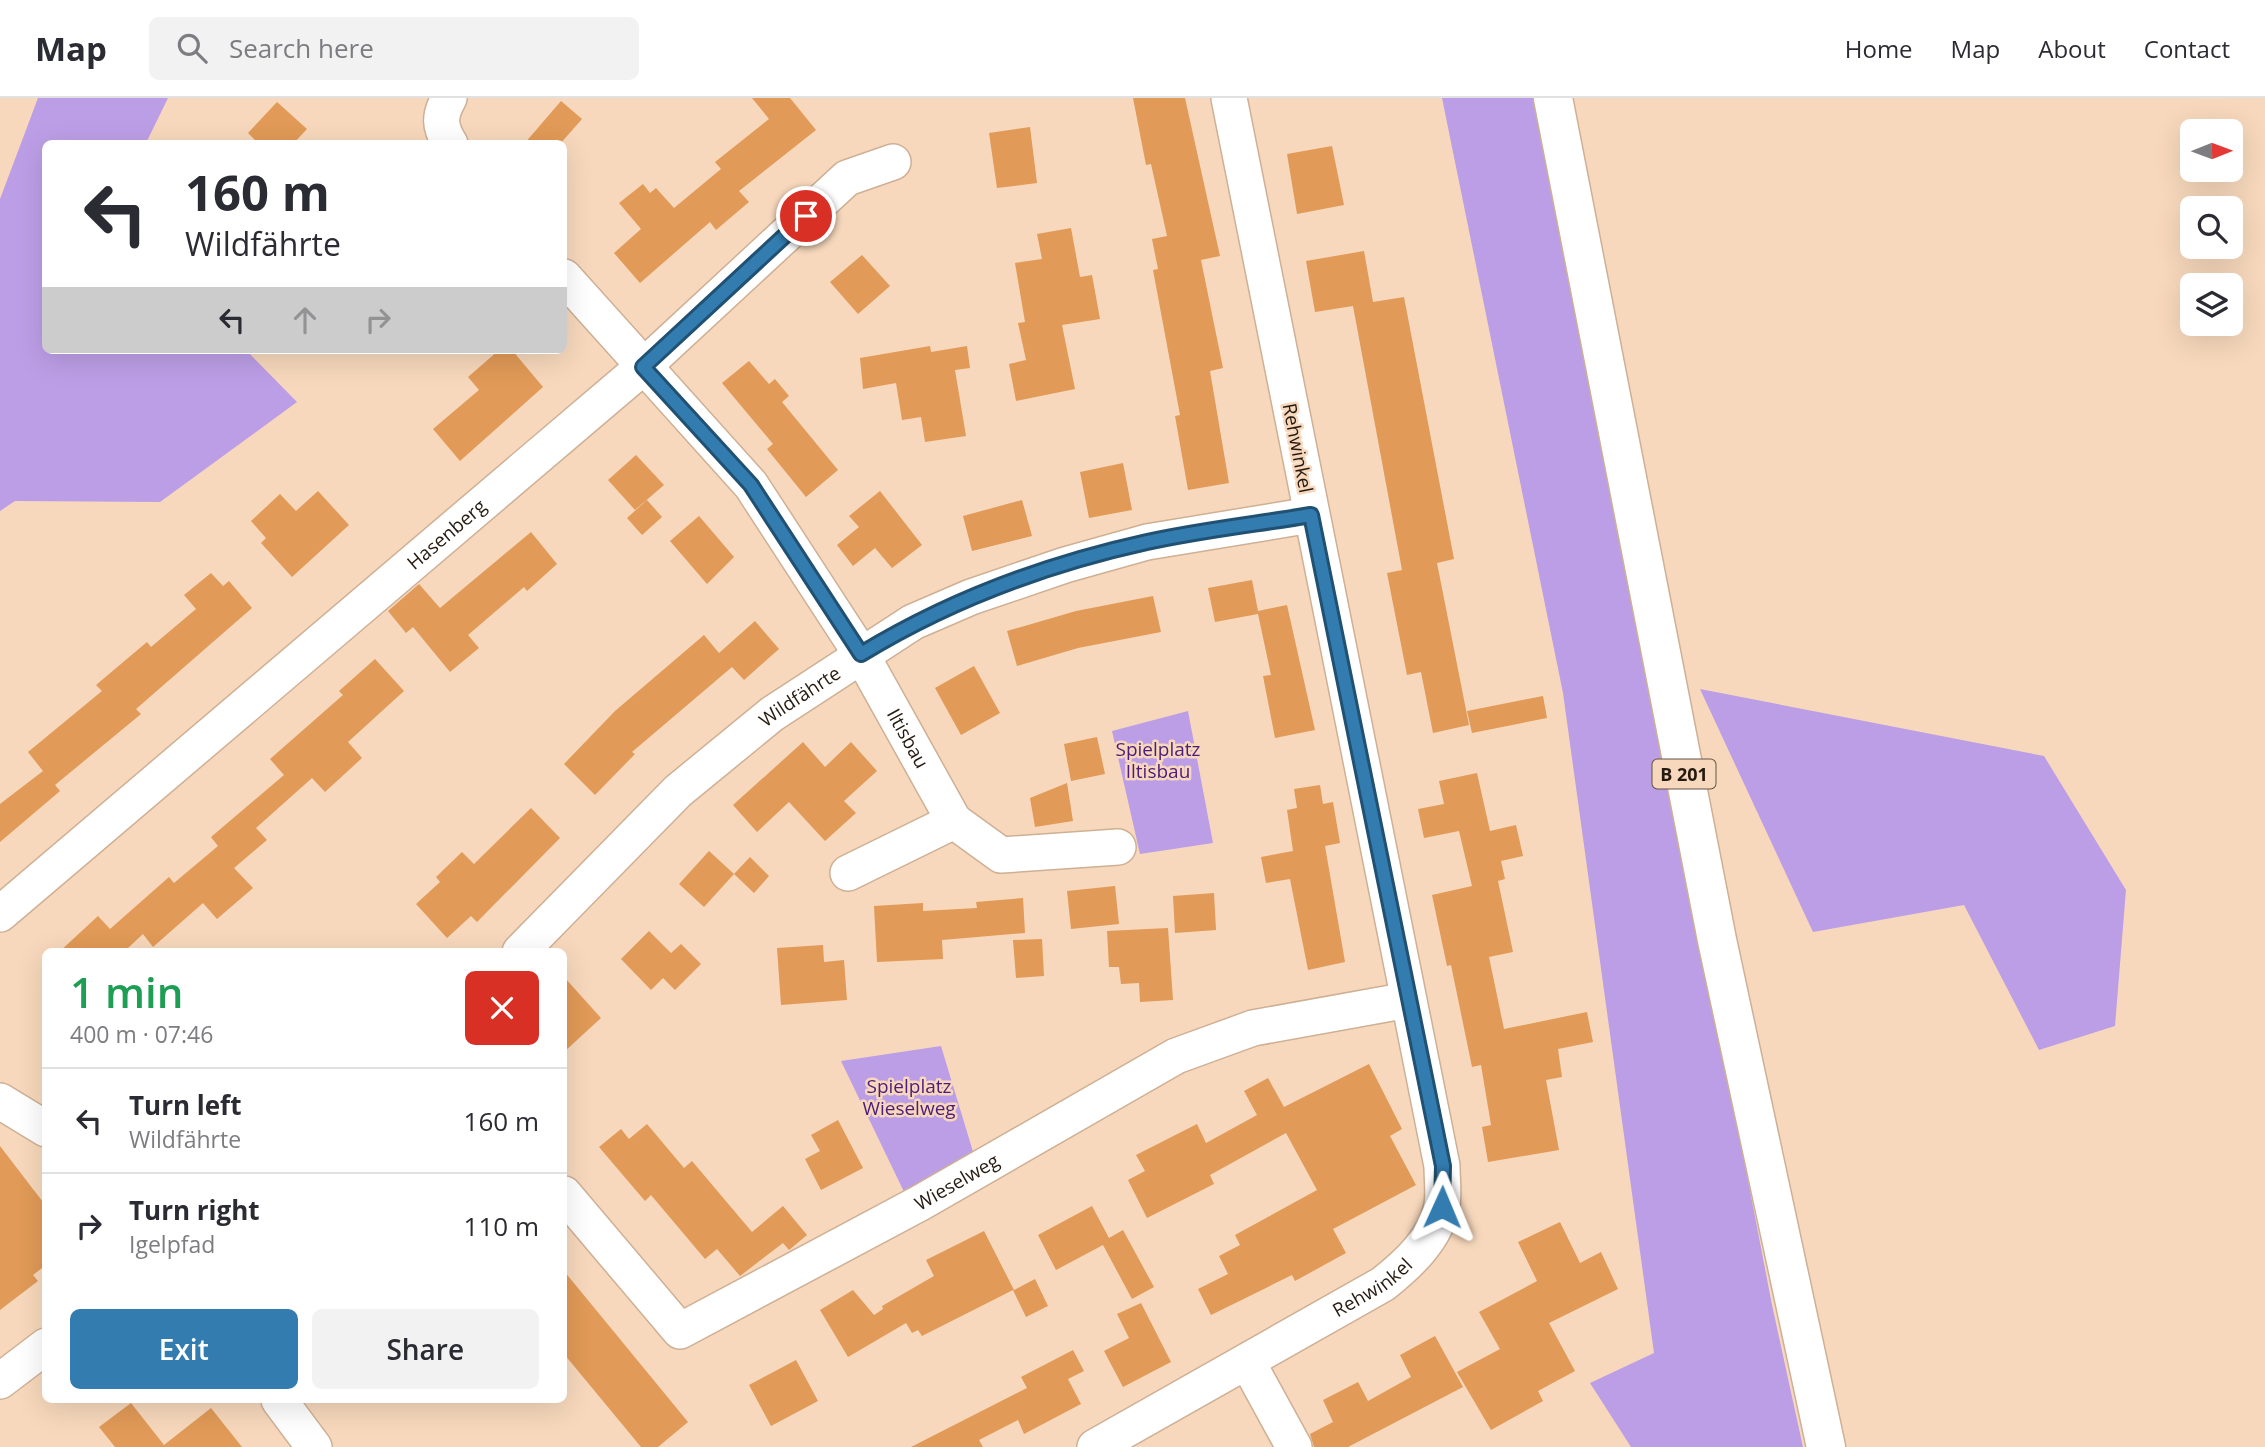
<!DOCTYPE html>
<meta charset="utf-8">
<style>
:root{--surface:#fff;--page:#f2f2f3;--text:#2b2b33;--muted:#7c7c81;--line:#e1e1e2;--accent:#337cb0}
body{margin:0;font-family:"Open Sans",sans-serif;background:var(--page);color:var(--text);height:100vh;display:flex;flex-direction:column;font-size:26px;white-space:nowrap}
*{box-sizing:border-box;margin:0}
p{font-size:23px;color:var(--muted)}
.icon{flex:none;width:38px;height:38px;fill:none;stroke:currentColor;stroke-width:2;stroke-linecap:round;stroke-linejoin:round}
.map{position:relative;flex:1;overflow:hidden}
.drawer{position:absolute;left:42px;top:850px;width:525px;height:455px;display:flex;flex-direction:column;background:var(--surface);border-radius:10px;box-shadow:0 7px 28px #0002}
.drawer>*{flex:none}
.guide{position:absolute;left:42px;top:42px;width:525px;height:214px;border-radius:10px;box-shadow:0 7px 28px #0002;background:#fff;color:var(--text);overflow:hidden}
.needle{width:46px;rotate:89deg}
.controls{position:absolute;left:2180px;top:21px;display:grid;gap:14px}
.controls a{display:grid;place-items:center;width:63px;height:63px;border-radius:10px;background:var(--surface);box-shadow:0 7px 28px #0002;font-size:35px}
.pin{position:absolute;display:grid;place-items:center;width:60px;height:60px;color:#fff;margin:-30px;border:4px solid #fff;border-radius:50%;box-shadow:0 2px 7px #0007}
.me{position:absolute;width:77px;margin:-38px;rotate:1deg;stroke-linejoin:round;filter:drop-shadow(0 0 5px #0008)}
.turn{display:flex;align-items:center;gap:24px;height:147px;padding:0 28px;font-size:32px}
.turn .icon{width:91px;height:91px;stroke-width:2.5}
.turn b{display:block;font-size:49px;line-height:60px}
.lanes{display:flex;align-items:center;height:66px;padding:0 28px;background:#0003;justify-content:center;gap:35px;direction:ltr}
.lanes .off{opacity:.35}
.round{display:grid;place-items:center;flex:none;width:74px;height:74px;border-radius:10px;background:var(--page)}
.summary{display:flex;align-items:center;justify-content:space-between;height:119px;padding:0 28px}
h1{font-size:42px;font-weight:600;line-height:52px;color:#1e9e55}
.primary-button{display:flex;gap:14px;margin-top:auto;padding:14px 28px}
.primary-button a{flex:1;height:80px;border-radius:10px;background:var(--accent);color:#fff;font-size:28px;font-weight:600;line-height:80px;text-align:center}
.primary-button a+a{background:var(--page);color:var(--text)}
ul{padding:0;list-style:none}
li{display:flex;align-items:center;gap:21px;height:105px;padding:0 28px;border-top:2px solid var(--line)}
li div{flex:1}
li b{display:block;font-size:26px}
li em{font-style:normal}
header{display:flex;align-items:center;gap:42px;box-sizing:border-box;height:98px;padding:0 35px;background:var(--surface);border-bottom:2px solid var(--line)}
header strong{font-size:33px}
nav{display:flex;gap:38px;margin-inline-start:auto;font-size:24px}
.search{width:490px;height:63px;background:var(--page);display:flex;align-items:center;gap:18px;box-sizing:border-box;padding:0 24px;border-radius:10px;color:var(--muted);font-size:26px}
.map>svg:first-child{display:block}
.green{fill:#bc9ee6}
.building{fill:#e19a57}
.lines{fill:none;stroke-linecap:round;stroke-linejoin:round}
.minor-casing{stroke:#ceb095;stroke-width:38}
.primary-casing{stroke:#ceb095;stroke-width:41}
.minor{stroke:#fff;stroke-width:35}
.primary{stroke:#fff;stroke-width:38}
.route-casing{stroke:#215172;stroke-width:18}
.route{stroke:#337cb0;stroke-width:12}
.labels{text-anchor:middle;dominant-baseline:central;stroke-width:5;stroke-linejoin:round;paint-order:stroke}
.shield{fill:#f7d8bc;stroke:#645344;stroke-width:2}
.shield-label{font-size:18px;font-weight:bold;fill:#251a10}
.street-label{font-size:19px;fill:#251a10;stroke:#f7d8bc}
.park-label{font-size:19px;fill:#4d1c7a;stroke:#f7d8bc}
</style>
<header>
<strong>Map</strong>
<div class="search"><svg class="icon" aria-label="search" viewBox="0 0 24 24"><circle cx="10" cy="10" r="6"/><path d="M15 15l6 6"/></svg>Search here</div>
<nav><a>Home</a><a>Map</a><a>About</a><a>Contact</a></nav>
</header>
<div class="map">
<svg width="2265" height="1349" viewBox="0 0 2265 1349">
<rect width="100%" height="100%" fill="#f7d8bc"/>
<g class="green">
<path d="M 38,0 L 168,0 L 146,45 L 46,46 L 46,252 L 246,252 L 297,304 L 160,404 L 15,403 L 0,413 L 0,101 Z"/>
<path d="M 1442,0 L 1540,0 L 1772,1207 L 1803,1349 L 1631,1349 L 1590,1285 L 1654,1255 L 1563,595 Z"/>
<path d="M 1700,591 L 2044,658 L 2126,792 L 2115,928 L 2039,952 L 1964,807 L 1813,834 Z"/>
<path d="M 1188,613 L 1213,745 L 1140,756 L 1112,633 Z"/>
<path d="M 941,948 L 974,1057 L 906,1098 L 841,963 Z"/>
</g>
<g class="building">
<path d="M 752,0 L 790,0 L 816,32 L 739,93 L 749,104 L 716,132 L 710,124 L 640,185 L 614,155 L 641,131 L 619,105 L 643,86 L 650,95 L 656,90 L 674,110 L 721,71 L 715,64 L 769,21 Z"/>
<path d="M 1133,0 L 1185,0 L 1220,158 L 1201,162 L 1223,270 L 1210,273 L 1229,385 L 1188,392 L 1175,318 L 1180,317 L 1153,172 L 1158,171 L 1152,141 L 1167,138 L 1151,66 L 1146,67 Z"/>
<path d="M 561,3 L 582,21 L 560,46 L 524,46 Z"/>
<path d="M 277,4 L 307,31 L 293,46 L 259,46 L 248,35 Z"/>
<path d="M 1030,29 L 1037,85 L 997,90 L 989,35 Z"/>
<path d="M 1332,48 L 1344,107 L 1297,116 L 1287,56 Z"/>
<path d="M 1071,130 L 1080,179 L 1092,177 L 1100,221 L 1062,227 L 1075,291 L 1016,303 L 1009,266 L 1026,262 L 1018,225 L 1025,224 L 1015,165 L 1042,161 L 1037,136 Z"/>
<path d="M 1364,153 L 1373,204 L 1404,199 L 1454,461 L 1437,465 L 1469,627 L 1433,635 L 1421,574 L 1407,577 L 1387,475 L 1402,472 L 1353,208 L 1315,214 L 1306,163 Z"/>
<path d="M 862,157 L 890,188 L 858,216 L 830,184 Z"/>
<path d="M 930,248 L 931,254 L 967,248 L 970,270 L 955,272 L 966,338 L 925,344 L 921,319 L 902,322 L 896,285 L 863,291 L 860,260 Z"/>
<path d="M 499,252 L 512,252 L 543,289 L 460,363 L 433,331 L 479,292 L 468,279 Z"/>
<path d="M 749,263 L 769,286 L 775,281 L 789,298 L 782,304 L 838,372 L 806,399 L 767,351 L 773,346 L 722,285 Z"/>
<path d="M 636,357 L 664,387 L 635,412 L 608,382 Z"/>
<path d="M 1123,365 L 1132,412 L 1089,420 L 1080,374 Z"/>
<path d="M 318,393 L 349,427 L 292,479 L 261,445 L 266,440 L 251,423 L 280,396 L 296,413 Z"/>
<path d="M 880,393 L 922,447 L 892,470 L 875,450 L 853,468 L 837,447 L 859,429 L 849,418 Z"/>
<path d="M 647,402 L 662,419 L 642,437 L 627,420 Z"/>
<path d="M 1022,402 L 1032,438 L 972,453 L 963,418 Z"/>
<path d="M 699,418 L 734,459 L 707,486 L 670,443 Z"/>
<path d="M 531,434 L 557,466 L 527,493 L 524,489 L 468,537 L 479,550 L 450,574 L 413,529 L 406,535 L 388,513 L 419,486 L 440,510 Z"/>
<path d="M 211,475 L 223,488 L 229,483 L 252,510 L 136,611 L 141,616 L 55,687 L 60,693 L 0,744 L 0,706 L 43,673 L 28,654 L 102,593 L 96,587 L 147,544 L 151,549 L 196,511 L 184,497 Z"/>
<path d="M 1252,482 L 1258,513 L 1287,507 L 1315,632 L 1275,640 L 1263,578 L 1271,577 L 1258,516 L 1215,524 L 1208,490 Z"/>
<path d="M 1153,498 L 1161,534 L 1078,550 L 1017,568 L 1007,533 L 1076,513 Z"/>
<path d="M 755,523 L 779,551 L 744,582 L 732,569 L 632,654 L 635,656 L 595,697 L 564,666 L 615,613 L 704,537 L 719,555 Z"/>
<path d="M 375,561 L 404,593 L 348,644 L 362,660 L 325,694 L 312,680 L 256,730 L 267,742 L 234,770 L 253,790 L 217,821 L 203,805 L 153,849 L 143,836 L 128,850 L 131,854 L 59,854 L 98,818 L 110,831 L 169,779 L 174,785 L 218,748 L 211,739 L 284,677 L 270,661 L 343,597 L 339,593 Z"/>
<path d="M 974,568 L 1000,615 L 961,637 L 935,590 Z"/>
<path d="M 1543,598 L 1547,620 L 1472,635 L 1467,613 Z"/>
<path d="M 1097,639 L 1105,676 L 1071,683 L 1064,646 Z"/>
<path d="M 803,644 L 825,669 L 851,644 L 877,673 L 844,703 L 856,715 L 825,743 L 789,704 L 757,734 L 733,707 Z"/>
<path d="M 1477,675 L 1490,733 L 1516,727 L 1523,758 L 1501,763 L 1505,781 L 1498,783 L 1513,854 L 1489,859 L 1504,931 L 1587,914 L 1593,944 L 1558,951 L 1562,979 L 1546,982 L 1559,1052 L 1488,1064 L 1482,1029 L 1491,1027 L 1481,967 L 1472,969 L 1451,867 L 1447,868 L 1432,797 L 1472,788 L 1459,733 L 1424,740 L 1418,711 L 1444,706 L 1439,683 Z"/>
<path d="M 1067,685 L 1073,723 L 1035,729 L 1030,700 Z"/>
<path d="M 1320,687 L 1323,706 L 1333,704 L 1340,745 L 1325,748 L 1345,864 L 1308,872 L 1290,781 L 1266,785 L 1261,759 L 1293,753 L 1287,712 L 1297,710 L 1294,691 Z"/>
<path d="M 531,710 L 560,740 L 477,824 L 471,818 L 447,840 L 416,806 L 440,784 L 436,779 L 462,754 L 474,766 Z"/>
<path d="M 709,753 L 734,776 L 704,809 L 679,786 Z"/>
<path d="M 750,759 L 769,778 L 754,795 L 734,776 Z"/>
<path d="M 1115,788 L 1119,826 L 1071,831 L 1067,793 Z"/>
<path d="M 1214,795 L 1216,832 L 1175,835 L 1173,798 Z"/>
<path d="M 1023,800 L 1025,835 L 942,842 L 943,861 L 877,864 L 874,808 L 923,805 L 923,813 L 977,810 L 976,804 Z"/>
<path d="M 1168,830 L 1173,902 L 1140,904 L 1139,885 L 1121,886 L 1119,869 L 1109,869 L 1107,833 Z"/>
<path d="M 649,833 L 671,855 L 681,846 L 701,866 L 675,892 L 663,880 L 651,892 L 621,861 Z"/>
<path d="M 1042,841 L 1044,878 L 1016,880 L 1013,842 Z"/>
<path d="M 823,847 L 824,864 L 844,862 L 847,902 L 781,907 L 777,850 Z"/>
<path d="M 564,879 L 601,920 L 564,954 Z"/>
<path d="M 1369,966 L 1402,1031 L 1390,1038 L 1416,1087 L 1333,1131 L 1346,1155 L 1295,1183 L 1292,1177 L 1211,1217 L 1198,1191 L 1228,1176 L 1219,1158 L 1240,1147 L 1235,1137 L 1317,1092 L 1286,1035 L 1210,1077 L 1214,1086 L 1147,1120 L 1128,1082 L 1145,1073 L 1136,1057 L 1197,1026 L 1206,1045 L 1257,1017 L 1244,993 L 1268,980 L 1284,1009 Z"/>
<path d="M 838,1022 L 863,1070 L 821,1092 L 805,1061 L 820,1053 L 811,1037 Z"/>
<path d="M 647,1026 L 684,1070 L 692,1063 L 752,1134 L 783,1108 L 807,1137 L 789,1152 L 783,1145 L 740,1178 L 717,1151 L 705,1161 L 651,1097 L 645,1103 L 599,1049 L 621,1031 L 629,1041 Z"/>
<path d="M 0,1048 L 46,1108 L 46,1167 L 33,1177 L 38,1183 L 0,1212 Z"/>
<path d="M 1092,1108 L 1109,1140 L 1123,1132 L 1154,1189 L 1132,1201 L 1103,1147 L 1056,1172 L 1038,1137 Z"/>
<path d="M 1560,1124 L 1580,1165 L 1601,1154 L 1618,1191 L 1549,1225 L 1575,1273 L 1538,1293 L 1543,1303 L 1491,1332 L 1457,1274 L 1500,1251 L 1479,1214 L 1537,1183 L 1518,1144 Z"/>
<path d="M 984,1133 L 1014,1192 L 1035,1181 L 1048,1208 L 1026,1219 L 1013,1192 L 922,1238 L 918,1232 L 912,1235 L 906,1225 L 848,1259 L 820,1212 L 853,1192 L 874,1217 L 883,1211 L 882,1208 L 934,1178 L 926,1162 Z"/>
<path d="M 564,1173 L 688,1324 L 658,1349 L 641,1349 L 564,1256 Z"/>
<path d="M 1141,1205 L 1171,1264 L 1123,1289 L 1104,1253 L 1129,1240 L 1117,1216 Z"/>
<path d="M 1435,1238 L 1463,1289 L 1348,1349 L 1314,1349 L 1310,1336 L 1333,1324 L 1323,1302 L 1358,1284 L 1368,1303 L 1411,1279 L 1400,1257 Z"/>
<path d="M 1073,1252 L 1084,1273 L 1068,1281 L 1081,1306 L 1024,1336 L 1018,1322 L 979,1342 L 983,1349 L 911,1349 L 1027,1290 L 1021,1279 Z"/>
<path d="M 796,1262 L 818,1303 L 771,1328 L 749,1287 Z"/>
<path d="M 131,1305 L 164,1347 L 211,1310 L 242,1349 L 115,1349 L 99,1329 Z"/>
</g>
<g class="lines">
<g class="minor-casing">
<g id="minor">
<path d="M 449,0 C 439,18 439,28 450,46"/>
<path id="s1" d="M 564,179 L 751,387 L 861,556 L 954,723"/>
<path d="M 848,775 L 954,723 L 1001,757 L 1118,749"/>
<path id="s2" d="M 0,816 L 643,269 L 847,80 L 893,64"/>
<path id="s3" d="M 520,854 L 678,693 L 772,616 L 913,524 L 971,499 L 1065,467 L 1147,444 L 1311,417"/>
<path d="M 0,1003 L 46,1031"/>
<path id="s4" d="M 564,1096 L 680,1233 L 920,1105 L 1176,958 L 1253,930 L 1408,902"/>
<path d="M 1248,1265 L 1294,1349"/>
<path d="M 0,1283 L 46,1248"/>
<path d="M 279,1302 L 314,1349"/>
<path id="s5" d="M 1095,1349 L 1383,1186 C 1407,1167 1437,1140 1442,1107 C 1444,1095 1442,1081 1442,1068 L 1229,0"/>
</g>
</g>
<g class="primary-casing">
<path id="primary" d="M 1553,0 L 1717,842 L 1826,1349"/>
</g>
<use href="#minor" class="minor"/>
<use href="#primary" class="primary"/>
</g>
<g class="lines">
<g class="route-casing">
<path id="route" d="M 806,118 L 643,269 L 751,387 L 861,556 C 948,503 1047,466 1147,444 C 1201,432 1257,426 1311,417 L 1443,1068 L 1442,1109"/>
</g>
<use href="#route" class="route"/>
</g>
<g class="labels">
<rect class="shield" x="1652.5" y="661.5" width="63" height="29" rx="5"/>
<g class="shield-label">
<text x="1684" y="676">B 201</text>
</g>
<g class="street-label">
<text transform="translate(1298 350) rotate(79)">Rehwinkel</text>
<text stroke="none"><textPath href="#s2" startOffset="586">Hasenberg</textPath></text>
<text stroke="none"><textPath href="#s3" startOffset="380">Wildfährte</textPath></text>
<text stroke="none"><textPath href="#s1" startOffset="578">Iltisbau</textPath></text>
<text stroke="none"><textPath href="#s4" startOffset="494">Wieselweg</textPath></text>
<text stroke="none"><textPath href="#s5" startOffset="320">Rehwinkel</textPath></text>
</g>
<g class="park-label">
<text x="1158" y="651">Spielplatz<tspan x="1158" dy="22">Iltisbau</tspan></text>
<text x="909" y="988">Spielplatz<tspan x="909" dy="22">Wieselweg</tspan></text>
</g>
</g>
</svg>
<div class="controls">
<a><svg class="needle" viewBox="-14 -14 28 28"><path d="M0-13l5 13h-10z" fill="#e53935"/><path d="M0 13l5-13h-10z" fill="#7c7c81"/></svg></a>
<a><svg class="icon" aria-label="search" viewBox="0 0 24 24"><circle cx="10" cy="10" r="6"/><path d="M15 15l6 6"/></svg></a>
<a><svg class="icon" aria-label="layers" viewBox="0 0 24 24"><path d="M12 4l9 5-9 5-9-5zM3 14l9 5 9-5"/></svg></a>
</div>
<div class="pin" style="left:806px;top:118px;background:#d93025"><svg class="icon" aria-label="arrive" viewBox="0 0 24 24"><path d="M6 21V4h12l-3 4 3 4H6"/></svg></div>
<svg class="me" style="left:1442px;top:1109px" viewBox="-20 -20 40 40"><path d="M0-17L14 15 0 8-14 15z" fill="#337cb0" stroke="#fff" stroke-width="4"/></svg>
<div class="guide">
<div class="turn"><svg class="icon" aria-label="left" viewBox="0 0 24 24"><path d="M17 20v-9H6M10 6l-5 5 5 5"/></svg><div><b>160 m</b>Wildfährte</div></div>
<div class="lanes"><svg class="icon" aria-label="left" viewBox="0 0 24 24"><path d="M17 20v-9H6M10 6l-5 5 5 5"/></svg><svg class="icon off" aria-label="ahead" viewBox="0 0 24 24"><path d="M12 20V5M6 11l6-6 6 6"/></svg><svg class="icon off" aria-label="right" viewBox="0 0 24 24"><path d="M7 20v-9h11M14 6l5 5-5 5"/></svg></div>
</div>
<section class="drawer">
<div class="summary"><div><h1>1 min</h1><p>400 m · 07:46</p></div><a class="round" style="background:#d93025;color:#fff"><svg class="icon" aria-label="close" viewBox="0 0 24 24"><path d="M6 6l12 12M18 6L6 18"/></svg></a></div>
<ul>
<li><svg class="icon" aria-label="left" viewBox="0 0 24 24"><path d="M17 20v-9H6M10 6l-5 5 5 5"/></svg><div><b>Turn left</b><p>Wildfährte</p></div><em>160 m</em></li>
<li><svg class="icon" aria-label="right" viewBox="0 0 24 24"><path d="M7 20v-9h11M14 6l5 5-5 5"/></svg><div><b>Turn right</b><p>Igelpfad</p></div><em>110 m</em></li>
</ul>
<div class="primary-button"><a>Exit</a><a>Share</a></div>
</section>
</div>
